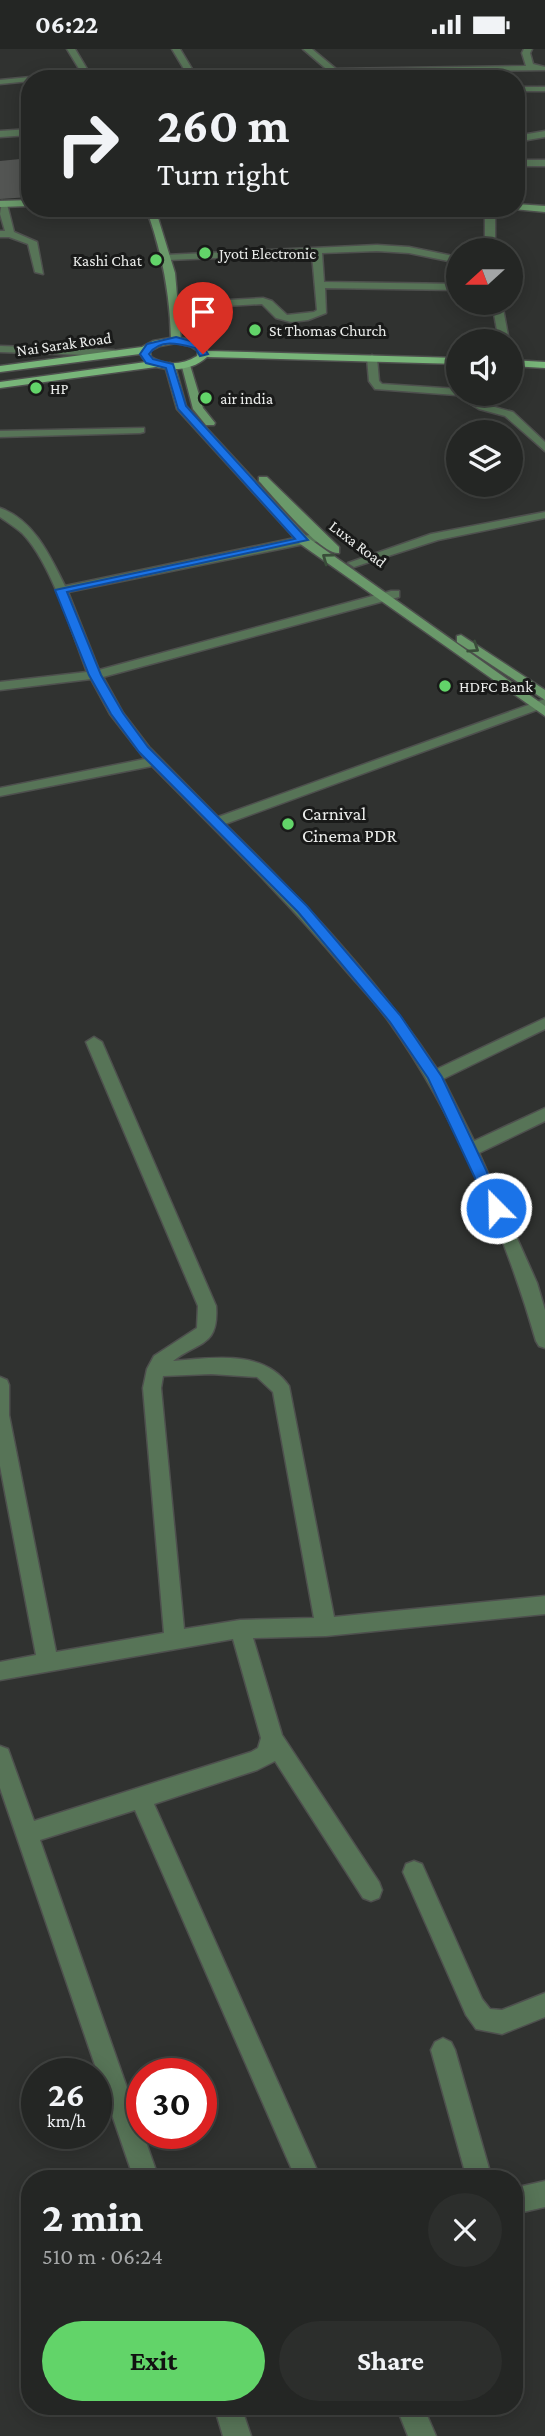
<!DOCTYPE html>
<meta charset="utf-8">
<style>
:root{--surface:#242624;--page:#2c2e2c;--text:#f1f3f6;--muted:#a3a5a6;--line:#414341;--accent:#62d469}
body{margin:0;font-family:"Crimson Pro",serif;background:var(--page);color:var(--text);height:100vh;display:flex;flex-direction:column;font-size:26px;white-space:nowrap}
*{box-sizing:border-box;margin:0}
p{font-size:23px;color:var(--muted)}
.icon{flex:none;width:38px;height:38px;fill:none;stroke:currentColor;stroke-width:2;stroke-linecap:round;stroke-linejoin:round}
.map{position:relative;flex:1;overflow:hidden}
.drawer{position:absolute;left:21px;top:2121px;width:502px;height:245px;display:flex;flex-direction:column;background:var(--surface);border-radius:28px;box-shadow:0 4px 18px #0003,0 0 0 2px var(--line)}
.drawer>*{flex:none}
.banner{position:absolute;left:21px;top:21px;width:504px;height:147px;border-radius:28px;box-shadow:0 4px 18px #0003,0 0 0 2px var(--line);background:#242624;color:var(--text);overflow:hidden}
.needle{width:46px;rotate:249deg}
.fabs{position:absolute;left:446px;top:189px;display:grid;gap:14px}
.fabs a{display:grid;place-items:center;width:77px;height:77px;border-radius:50%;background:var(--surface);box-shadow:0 4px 18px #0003,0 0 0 2px var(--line);font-size:35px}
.speed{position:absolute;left:21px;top:2009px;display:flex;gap:14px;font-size:35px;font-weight:700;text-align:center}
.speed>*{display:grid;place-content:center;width:91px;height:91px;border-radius:50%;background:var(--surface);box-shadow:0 4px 18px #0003,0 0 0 2px var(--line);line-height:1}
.speed small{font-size:18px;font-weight:400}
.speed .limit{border:10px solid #d22;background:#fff;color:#111}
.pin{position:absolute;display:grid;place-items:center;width:60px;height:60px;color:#fff;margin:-72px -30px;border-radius:50% 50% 50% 0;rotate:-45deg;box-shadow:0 0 7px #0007}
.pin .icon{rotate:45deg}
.me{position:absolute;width:77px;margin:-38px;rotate:337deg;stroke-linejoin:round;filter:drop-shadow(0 0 5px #0008)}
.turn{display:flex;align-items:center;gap:24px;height:147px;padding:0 21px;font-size:32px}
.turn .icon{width:91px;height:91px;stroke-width:2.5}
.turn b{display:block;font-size:49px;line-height:60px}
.round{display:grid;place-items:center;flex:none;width:74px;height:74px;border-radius:37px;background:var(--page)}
.overview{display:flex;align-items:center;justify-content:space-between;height:119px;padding:0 21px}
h1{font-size:42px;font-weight:700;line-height:52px}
.action{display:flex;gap:14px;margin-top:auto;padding:14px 21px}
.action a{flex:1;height:80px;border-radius:42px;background:var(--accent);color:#111;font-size:28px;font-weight:700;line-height:80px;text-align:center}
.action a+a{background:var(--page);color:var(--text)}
.status{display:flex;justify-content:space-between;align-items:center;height:49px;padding:0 35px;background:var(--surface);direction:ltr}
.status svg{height:19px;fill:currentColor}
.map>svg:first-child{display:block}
.building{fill:#535553}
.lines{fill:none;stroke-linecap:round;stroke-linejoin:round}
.street-casing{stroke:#4e504e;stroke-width:3}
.secondary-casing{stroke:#4e504e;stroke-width:3}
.primary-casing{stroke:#4e504e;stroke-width:3}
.street{fill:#577457;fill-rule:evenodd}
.secondary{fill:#6a996a;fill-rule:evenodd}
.primary{fill:#78b579;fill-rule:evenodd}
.oneway{stroke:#394d39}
.route{fill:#1a73e8;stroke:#114b97;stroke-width:2}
.poi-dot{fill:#62d469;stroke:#191a19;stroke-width:2.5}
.labels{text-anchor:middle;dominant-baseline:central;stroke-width:6;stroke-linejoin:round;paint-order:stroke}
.far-poi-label{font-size:16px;fill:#ebedeb;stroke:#191a19;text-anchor:start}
.far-street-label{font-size:16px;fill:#ebedeb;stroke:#191a19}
.poi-label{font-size:19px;fill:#ebedeb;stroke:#191a19;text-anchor:start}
</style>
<div class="status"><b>06:22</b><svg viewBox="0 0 49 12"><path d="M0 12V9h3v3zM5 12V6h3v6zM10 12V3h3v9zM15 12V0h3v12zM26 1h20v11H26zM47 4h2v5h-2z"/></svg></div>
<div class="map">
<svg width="545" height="2387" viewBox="0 0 545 2387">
<rect width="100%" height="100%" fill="#303230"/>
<path class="building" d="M 30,109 L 30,148 L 0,150 L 0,112 Z"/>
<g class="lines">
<g class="street-casing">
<g id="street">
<path d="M 67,0 L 75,0 L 93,30 L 30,30 L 30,32 L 0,35 L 0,31 L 81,23 Z"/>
<path d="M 172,0 L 180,0 L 198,30 L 190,30 Z"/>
<path d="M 303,0 L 312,0 L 336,20 L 526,17 L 522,4 L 524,0 L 532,0 L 530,4 L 533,15 L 545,18 L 545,21 L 341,24 L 347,30 L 338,30 Z"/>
<rect x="516" y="38" width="29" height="4"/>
<path d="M 30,80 L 30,86 L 0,88 L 0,82 Z"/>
<path d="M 545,82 L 545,88 L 516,93 L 516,87 Z"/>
<rect x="516" y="111" width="29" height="6"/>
<path d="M 2,152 L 7,155 L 14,183 L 37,193 L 43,225 L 35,223 L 28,195 L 9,188 L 0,188 L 0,182 L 5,182 L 0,165 Z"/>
<rect x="485" y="159" width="10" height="42"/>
<path d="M 377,196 L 409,198 L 458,208 L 458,214 L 409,204 L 377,202 L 322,204 L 324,233 L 458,235 L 458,241 L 325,239 L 326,264 L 308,271 L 291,273 L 276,269 L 262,255 L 175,260 L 170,257 L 175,254 L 263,249 L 272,252 L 287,266 L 314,263 L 317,261 L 312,205 L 168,211 L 163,208 L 165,206 Z"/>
<path d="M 492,254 L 502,254 L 509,292 L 499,292 Z"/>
<path d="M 0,297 L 114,301 L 119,304 L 114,307 L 0,303 Z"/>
<path d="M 372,306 L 377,309 L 379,332 L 382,335 L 458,340 L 458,345 L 468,345 L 487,356 L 513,363 L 545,393 L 545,402 L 505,367 L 479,360 L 456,346 L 375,340 L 369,332 L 367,309 Z"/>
<path d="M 144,379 L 144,383 L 140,384 L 0,388 L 0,382 Z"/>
<path d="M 0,459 C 34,471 50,507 65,537 L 319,484 L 325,488 L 319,492 L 68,543 L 99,621 L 391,542 L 399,542 L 399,548 L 103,628 L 123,664 L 149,698 L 218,768 L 545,650 L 545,658 L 225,775 C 303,852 376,928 437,1020 L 545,969 L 545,980 L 443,1030 L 474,1092 L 545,1059 L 545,1072 L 479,1104 L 537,1234 L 545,1261 L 545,1299 L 539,1297 L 536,1292 C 506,1188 454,1063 390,974 C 376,954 358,936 342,917 C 283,847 217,783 152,717 L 0,747 L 0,739 L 145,710 L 110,665 L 91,630 L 0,641 L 0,633 L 87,623 C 72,584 51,513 22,484 C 15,478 7,473 0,468 Z"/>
<path d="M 545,463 L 545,469 L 438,491 L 354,518 L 348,514 L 431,485 Z"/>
<path d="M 94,988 L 102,993 L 216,1257 C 219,1298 199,1292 173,1312 C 212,1309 264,1300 289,1337 L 334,1568 L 545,1547 L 545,1565 L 326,1587 L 253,1589 L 282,1686 L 379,1833 L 382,1841 L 379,1849 L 371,1852 L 363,1849 L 275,1712 L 257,1721 L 154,1755 L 321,2130 L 296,2130 L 135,1761 L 40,1791 L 159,2130 L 134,2130 L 0,1739 L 0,1697 L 8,1700 L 34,1772 L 251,1703 L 258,1699 L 261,1689 L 233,1590 L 0,1631 L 0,1613 L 36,1606 L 0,1417 L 0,1328 L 7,1331 L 9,1336 L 9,1366 L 56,1603 L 164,1584 L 143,1339 L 147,1320 L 154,1307 L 197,1279 L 198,1257 L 86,993 ZM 211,1325 L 257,1328 L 273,1343 L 314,1569 L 240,1571 L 184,1580 L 161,1339 L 163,1327 Z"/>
<path d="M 414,1812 L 422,1815 L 482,1950 L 490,1960 L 502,1961 L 545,1944 L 545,1968 L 502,1985 L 476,1980 L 466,1966 L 403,1823 L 406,1815 Z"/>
<path d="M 443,1989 L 451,1993 L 455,2001 L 492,2130 L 467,2130 L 431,2001 L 435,1993 Z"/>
<path d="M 545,2132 L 545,2158 L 514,2165 L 514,2139 Z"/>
<path d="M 214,2357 L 241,2357 L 251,2387 L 223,2387 Z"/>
<path d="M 396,2357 L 423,2357 L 436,2387 L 408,2387 Z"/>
</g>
</g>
<g class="secondary-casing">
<g id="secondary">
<path d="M 30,151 L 30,157 L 0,158 L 0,152 Z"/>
<path d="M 516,155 L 545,157 L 545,163 L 513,160 L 516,159 Z"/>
<path d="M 146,159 L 155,159 L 175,224 L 181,291 L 176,294 L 171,291 C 170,245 162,203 146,159 Z"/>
<path d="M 170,314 L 175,317 L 186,357 L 307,488 L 545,657 L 545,667 L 299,494 L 177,360 L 165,317 Z"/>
<path d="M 181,314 L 190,316 L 203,359 L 215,374 L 214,376 L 206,376 L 193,360 Z"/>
<path d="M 259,428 L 267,428 L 339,498 L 339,504 C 321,506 273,447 259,432 Z"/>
<path d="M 461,586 L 545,641 L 545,651 L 457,593 L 457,587 Z"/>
</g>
</g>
<g class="primary-casing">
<g id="primary">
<path d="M 176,288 L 197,292 L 208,302 L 458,309 L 458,315 L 207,308 C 193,321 174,322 156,318 L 0,339 L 0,333 L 146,313 L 140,305 L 0,323 L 0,317 L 142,298 L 153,292 ZM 176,294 L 190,297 L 198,302 L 197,307 C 182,316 166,317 151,308 L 150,302 L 160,297 Z"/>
<path d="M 511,311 L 545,313 L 545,319 L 511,317 Z"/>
</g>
</g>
<use href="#street" class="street"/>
<use href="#secondary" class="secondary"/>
<use href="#primary" class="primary"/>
</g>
<defs><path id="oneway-chevron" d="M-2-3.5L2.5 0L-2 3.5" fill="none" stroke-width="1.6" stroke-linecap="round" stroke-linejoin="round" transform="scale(1.75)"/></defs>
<g class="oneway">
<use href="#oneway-chevron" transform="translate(327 509) rotate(-144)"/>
<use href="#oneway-chevron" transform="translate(474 599) rotate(34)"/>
</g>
<path class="route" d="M 176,288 L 202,295 L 208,305 L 200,307 L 195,299 C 180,295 160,289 149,305 L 153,310 L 173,315 L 186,357 L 308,491 L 67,543 L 101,626 L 123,664 L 148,698 L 307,857 L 400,966 L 442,1028 L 504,1159 L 502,1163 L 491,1163 L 428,1029 L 390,973 L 298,863 L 139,703 L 111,665 L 89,626 L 55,541 L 295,490 L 178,360 L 166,319 L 146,314 L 140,305 L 147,295 Z"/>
<g class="poi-dot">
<circle cx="205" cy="204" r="7"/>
<circle cx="156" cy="211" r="7"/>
<circle cx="255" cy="281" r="7"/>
<circle cx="36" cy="339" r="7"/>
<circle cx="206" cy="349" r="7"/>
<circle cx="445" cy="637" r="7"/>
<circle cx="288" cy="775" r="7"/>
</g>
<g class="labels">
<g class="far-poi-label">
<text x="219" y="204">Jyoti Electronic</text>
<text x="142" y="211" text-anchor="end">Kashi Chat</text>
<text x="269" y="281">St Thomas Church</text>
<text x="50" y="339">HP</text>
<text x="220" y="349">air india</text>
<text x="459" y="637">HDFC Bank</text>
</g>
<g class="far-street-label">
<text transform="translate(64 295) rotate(-8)">Nai Sarak Road</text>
<text transform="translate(358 495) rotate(37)">Luxa Road</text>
</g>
<g class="poi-label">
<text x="302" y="764">Carnival<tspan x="302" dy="22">Cinema PDR</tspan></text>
</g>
</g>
</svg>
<div class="fabs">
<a><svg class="needle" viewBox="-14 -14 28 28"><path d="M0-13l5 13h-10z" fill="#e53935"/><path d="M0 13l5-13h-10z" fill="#a3a5a6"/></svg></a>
<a><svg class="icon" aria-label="sound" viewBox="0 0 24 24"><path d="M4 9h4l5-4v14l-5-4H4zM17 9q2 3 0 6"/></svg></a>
<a><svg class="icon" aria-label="layers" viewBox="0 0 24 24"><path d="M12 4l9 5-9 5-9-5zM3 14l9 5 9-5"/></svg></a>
</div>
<div class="speed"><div>26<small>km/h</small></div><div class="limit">30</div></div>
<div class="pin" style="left:203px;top:305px;background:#d93025"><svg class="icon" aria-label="arrive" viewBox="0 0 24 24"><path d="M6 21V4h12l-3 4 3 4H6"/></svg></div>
<svg class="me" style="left:496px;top:1159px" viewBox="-20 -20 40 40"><circle r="17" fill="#1a73e8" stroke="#fff" stroke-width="3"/><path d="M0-11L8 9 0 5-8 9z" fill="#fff"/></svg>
<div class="banner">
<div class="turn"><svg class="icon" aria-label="right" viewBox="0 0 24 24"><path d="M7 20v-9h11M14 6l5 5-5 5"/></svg><div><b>260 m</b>Turn right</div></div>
</div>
<section class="drawer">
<div class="overview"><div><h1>2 min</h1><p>510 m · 06:24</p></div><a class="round"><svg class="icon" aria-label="close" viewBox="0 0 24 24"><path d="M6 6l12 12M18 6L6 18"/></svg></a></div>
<div class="action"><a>Exit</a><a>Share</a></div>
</section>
</div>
